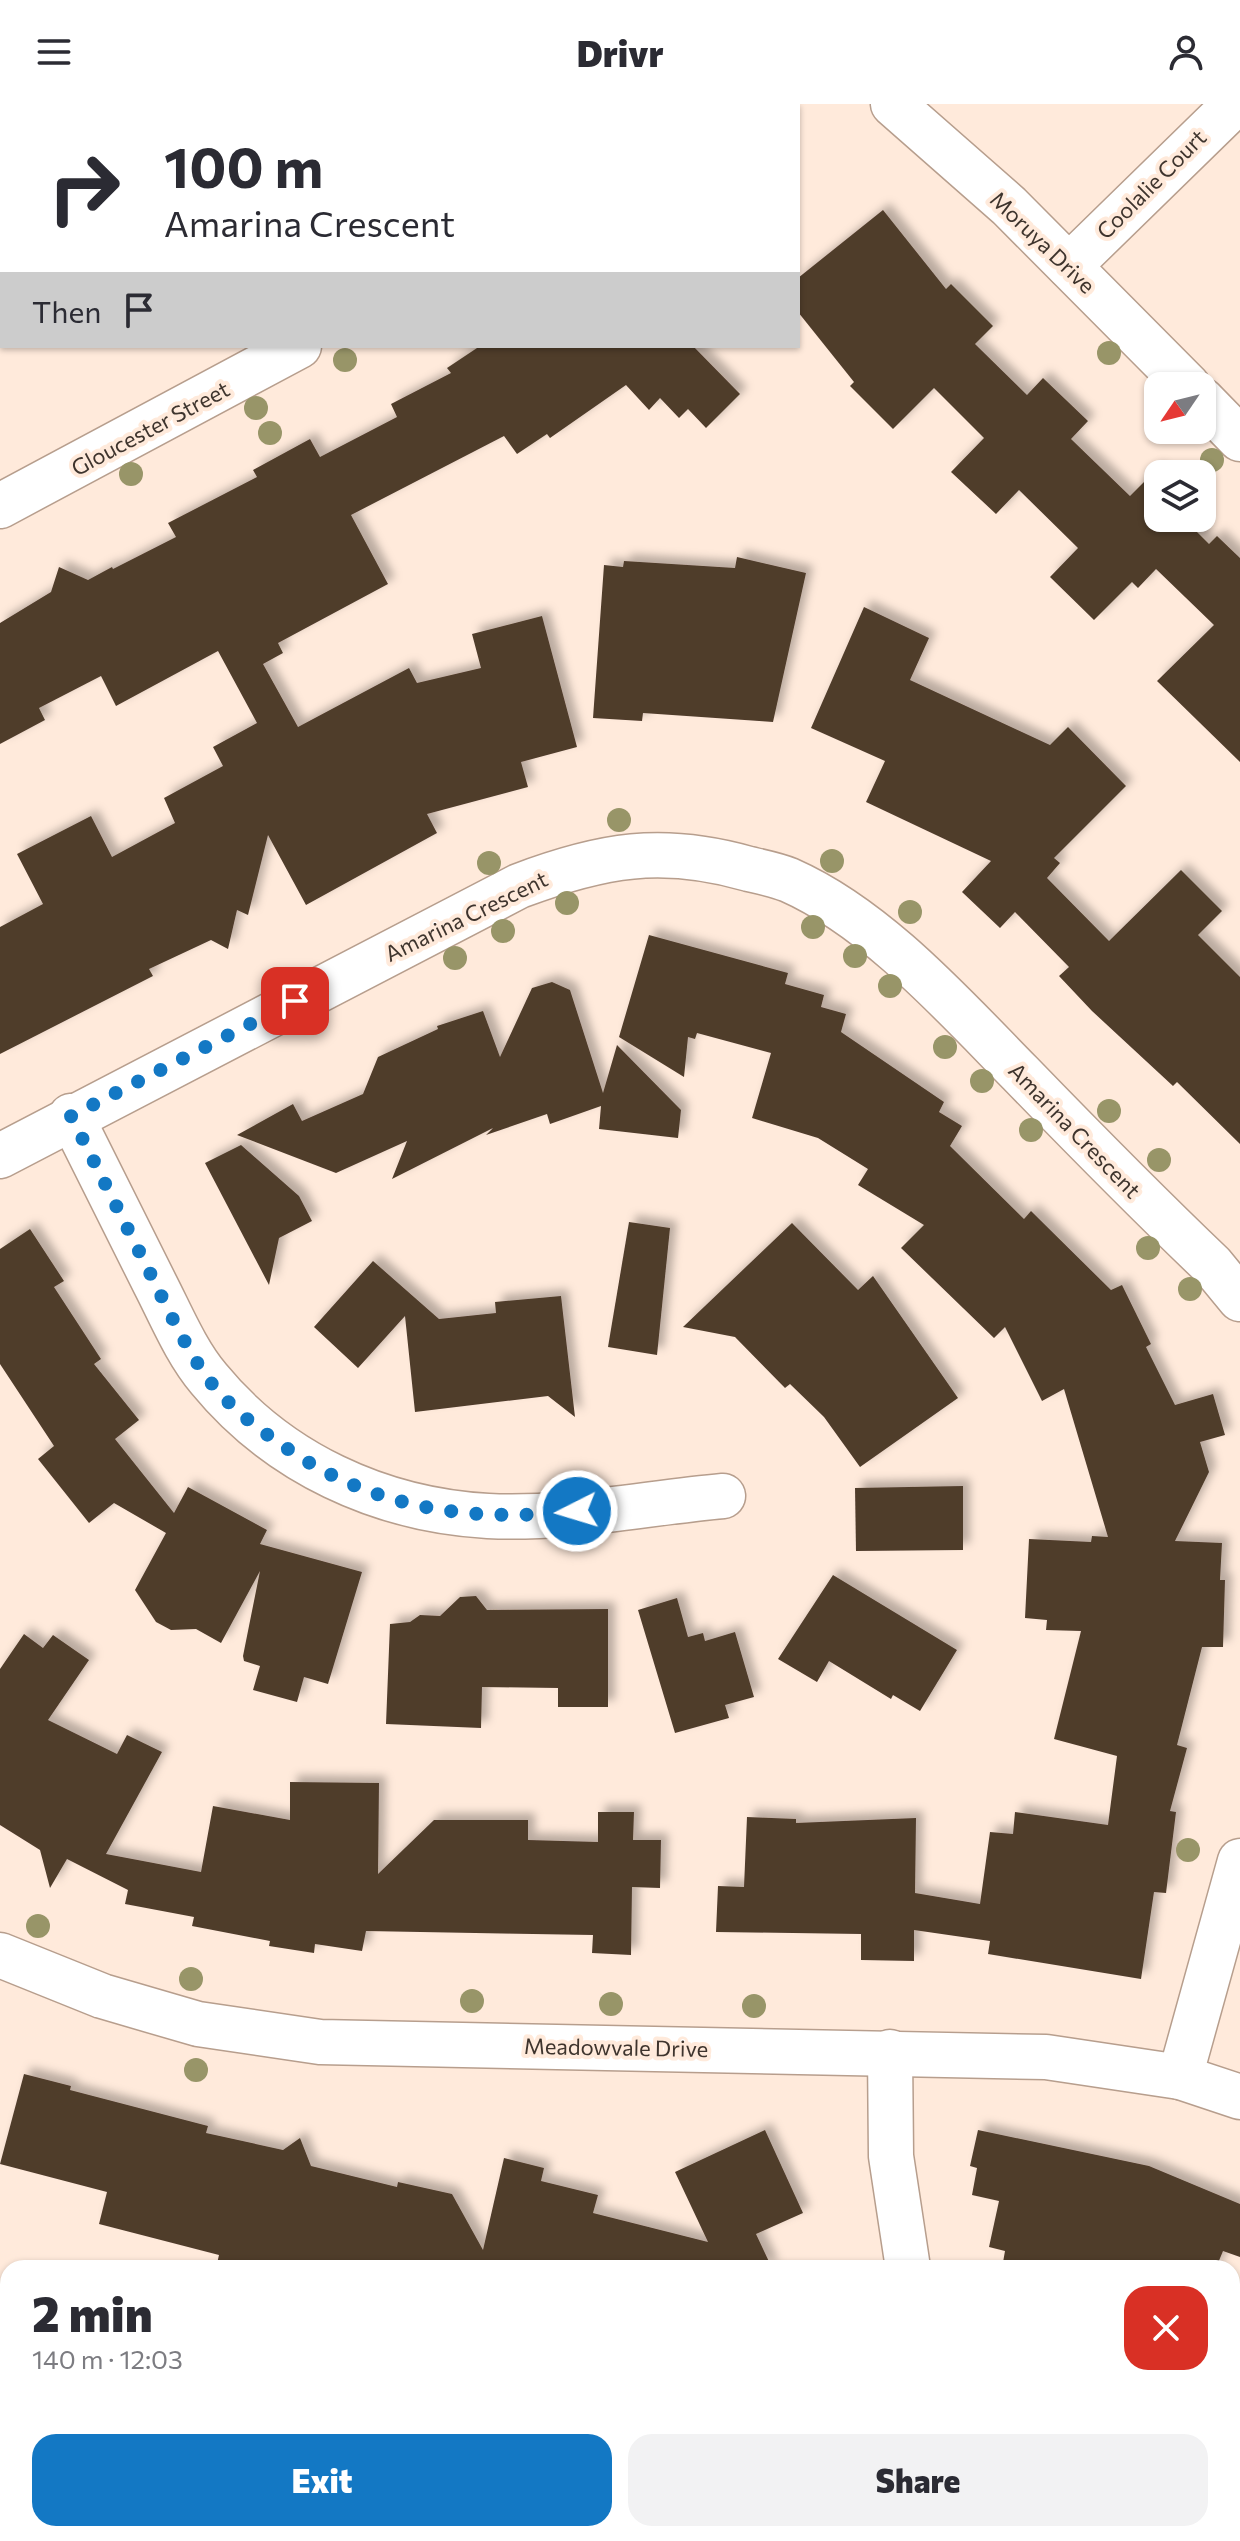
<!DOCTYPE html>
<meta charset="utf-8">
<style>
:root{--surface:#fff;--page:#f2f2f3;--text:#2b2b33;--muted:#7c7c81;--accent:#1378c4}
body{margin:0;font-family:Commissioner,sans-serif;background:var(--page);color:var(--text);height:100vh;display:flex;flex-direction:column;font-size:30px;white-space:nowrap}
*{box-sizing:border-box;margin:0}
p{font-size:26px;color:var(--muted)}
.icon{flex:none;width:44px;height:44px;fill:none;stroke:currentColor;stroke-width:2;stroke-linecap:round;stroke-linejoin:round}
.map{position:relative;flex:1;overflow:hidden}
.drawer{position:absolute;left:0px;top:2156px;width:1240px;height:282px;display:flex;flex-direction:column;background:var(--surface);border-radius:24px 24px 0 0;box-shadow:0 2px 6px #0004}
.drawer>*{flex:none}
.guide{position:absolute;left:0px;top:0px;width:800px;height:244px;box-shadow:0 2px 6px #0004;background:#fff;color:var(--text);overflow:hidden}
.needle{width:52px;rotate:235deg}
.fabs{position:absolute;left:1144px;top:268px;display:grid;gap:16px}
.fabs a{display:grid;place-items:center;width:72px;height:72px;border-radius:16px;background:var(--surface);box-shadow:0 2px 6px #0004;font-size:40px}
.pin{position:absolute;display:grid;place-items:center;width:68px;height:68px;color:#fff;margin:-34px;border-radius:16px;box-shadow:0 4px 12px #0006}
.me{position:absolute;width:88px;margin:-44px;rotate:265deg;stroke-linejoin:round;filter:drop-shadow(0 0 6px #0008)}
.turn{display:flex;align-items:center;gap:28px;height:168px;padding:0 32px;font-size:36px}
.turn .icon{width:104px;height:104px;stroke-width:2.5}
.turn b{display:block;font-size:56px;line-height:68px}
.then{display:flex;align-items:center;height:76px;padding:0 32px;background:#0003;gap:16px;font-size:30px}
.round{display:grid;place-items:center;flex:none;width:84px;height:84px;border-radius:24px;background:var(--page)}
.headline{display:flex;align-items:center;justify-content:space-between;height:136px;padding:0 32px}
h1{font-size:48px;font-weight:800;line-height:60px}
.cta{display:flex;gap:16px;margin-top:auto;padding:16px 32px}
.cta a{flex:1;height:92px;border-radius:24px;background:var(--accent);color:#fff;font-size:32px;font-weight:800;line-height:92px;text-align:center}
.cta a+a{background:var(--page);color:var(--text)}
header{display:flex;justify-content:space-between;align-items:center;height:104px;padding:0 32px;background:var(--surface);font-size:36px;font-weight:800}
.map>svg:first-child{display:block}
.green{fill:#b9cf79}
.building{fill:#503c2c;filter:url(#shadow)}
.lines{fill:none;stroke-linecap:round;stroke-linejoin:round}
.street-casing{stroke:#b79e8d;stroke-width:47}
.secondary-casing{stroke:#b79e8d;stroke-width:47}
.path{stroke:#c0aea2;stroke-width:5;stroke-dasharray:2 6;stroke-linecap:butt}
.street{stroke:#fff;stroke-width:44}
.secondary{stroke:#fff;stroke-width:44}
.tree{fill:#989568}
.route{stroke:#1378c4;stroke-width:14;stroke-dasharray:0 25.2}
.labels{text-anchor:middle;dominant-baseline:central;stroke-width:8;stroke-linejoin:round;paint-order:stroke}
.street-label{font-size:22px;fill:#3e342d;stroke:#ffeadb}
</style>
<header><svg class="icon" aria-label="menu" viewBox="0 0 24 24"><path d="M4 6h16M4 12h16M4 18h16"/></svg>Drivr<svg class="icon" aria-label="person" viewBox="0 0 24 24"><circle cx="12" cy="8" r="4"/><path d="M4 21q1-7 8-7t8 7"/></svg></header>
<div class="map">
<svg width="1240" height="2437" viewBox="0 0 1240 2437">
<defs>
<filter id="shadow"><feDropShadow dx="7" dy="-7" stdDeviation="4" flood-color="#0004"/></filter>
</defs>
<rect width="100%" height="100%" fill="#ffeadb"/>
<path class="green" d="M 0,2242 L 8,2246 L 8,2430 L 440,2430 L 457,2437 L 0,2437 Z"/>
<g class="building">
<path d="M 883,106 L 946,185 L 951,180 L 993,222 L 975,240 L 1027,291 L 1043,274 L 1088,317 L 1071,335 L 1130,392 L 1158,364 L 1158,414 L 1183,414 L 1209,440 L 1217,432 L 1240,454 L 1240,658 L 1157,577 L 1214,521 L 1156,465 L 1138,484 L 1132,478 L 1094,516 L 1050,473 L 1078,444 L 1019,386 L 996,410 L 951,368 L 984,334 L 934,284 L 893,325 L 850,282 L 854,278 L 798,208 L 798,174 Z"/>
<path d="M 480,242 L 693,242 L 740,290 L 706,324 L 688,305 L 679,314 L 660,294 L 649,306 L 626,281 L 550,334 L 547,330 L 517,350 L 504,332 L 351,411 L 388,480 L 278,539 L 283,549 L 263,560 L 298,623 L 409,564 L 417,579 L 481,564 L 472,530 L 542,512 L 577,643 L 521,658 L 528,683 L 427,710 L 437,729 L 306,801 L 268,731 L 248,811 L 237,806 L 228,845 L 211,836 L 149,865 L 153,872 L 0,950 L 0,823 L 43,800 L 17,750 L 91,712 L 112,753 L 175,719 L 164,694 L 223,662 L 213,643 L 257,619 L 218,547 L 116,602 L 101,572 L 39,604 L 45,616 L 0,640 L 0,519 L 51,488 L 59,463 L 88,476 L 112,463 L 113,465 L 176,433 L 168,419 L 257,373 L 253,366 L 310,335 L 320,353 L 397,313 L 391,300 L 451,269 L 447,264 Z"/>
<path d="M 737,453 L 806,469 L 773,618 L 643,609 L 642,617 L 593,614 L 604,461 L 623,463 L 624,457 L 735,464 Z"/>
<path d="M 864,503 L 929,534 L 910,576 L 1050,641 L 1068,623 L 1126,682 L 1054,754 L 1060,759 L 1047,774 L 1109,837 L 1181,766 L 1222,807 L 1198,831 L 1240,873 L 1240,1040 L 1177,978 L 1173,982 L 1092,907 L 1059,872 L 1069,863 L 1015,808 L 1000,824 L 962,788 L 991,757 L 866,698 L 885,657 L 811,624 Z"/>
<path d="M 649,831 L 788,869 L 785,880 L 824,891 L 821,903 L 846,910 L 841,928 L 944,998 L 939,1008 L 962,1022 L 950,1042 L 1024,1115 L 1031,1107 L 1111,1186 L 1122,1181 L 1151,1240 L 1146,1243 L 1175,1301 L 1213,1290 L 1225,1331 L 1200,1338 L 1209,1368 L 1175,1437 L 1222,1439 L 1220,1476 L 1225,1476 L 1223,1543 L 1202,1543 L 1177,1641 L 1187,1644 L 1170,1707 L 1176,1708 L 1166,1789 L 1154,1788 L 1141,1875 L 988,1850 L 990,1837 L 914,1826 L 914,1857 L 861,1856 L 861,1830 L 716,1828 L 718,1782 L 744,1783 L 747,1713 L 796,1715 L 796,1719 L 916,1714 L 915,1789 L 980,1800 L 990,1728 L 1013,1730 L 1015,1708 L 1108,1721 L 1117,1652 L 1054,1635 L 1081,1527 L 1046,1526 L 1047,1516 L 1025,1514 L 1029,1435 L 1091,1438 L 1092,1432 L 1108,1433 L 1064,1285 L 1042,1297 L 1005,1223 L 994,1234 L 901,1144 L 924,1121 L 858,1081 L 868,1065 L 818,1034 L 752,1014 L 771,949 L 697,929 L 695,935 L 688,933 L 684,973 L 619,933 Z"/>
<path d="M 552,878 L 570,886 L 603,989 L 617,941 L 681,1006 L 678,1034 L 599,1025 L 601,1002 L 550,1020 L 547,1010 L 486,1031 L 493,1024 L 392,1075 L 407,1037 L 336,1069 L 237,1031 L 293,1000 L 302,1017 L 363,990 L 378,953 L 438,925 L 437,922 L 483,907 L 500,953 L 532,884 Z"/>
<path d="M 241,1041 L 299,1092 L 312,1117 L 279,1134 L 269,1181 L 205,1059 Z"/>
<path d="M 629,1118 L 670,1124 L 657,1251 L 608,1243 Z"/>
<path d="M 792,1119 L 858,1186 L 873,1172 L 958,1294 L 860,1363 L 824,1313 L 790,1280 L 785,1284 L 735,1233 L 683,1223 Z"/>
<path d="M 30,1125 L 64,1177 L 54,1183 L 101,1255 L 94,1260 L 139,1316 L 115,1335 L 174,1409 L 188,1383 L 267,1426 L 260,1440 L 362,1468 L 328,1580 L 304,1573 L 297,1598 L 253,1586 L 260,1562 L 244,1557 L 243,1552 L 260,1467 L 221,1539 L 196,1525 L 171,1526 L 156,1518 L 135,1486 L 166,1429 L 114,1399 L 89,1419 L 38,1355 L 54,1342 L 0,1260 L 0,1145 Z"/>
<path d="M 373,1157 L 439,1215 L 496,1209 L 495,1198 L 561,1192 L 575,1313 L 548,1292 L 415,1308 L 405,1212 L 358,1264 L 314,1223 Z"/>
<path d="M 963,1382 L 963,1446 L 856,1447 L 855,1384 Z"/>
<path d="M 833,1471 L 957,1546 L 920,1607 L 893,1591 L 891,1595 L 829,1557 L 817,1578 L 778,1555 Z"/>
<path d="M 476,1492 L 487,1506 L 608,1505 L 608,1603 L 558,1603 L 558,1584 L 482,1583 L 481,1624 L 386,1620 L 390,1520 L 410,1518 L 420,1511 L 440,1512 L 460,1493 Z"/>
<path d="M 677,1494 L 688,1533 L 703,1529 L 705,1537 L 735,1528 L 754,1593 L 725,1601 L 729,1614 L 675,1629 L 638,1506 Z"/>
<path d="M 24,1530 L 43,1544 L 53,1531 L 89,1556 L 48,1616 L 117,1650 L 127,1631 L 162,1648 L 106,1750 L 201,1768 L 213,1702 L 290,1716 L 290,1678 L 379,1679 L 378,1770 L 434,1716 L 528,1716 L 528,1736 L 598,1738 L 598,1708 L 634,1708 L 633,1736 L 661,1736 L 660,1784 L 632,1783 L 631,1851 L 592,1849 L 593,1831 L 366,1827 L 362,1847 L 315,1840 L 314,1849 L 269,1842 L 270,1837 L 192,1822 L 194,1813 L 125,1800 L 128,1786 L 67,1755 L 50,1784 L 40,1746 L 0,1721 L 0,1565 Z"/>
<path d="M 24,1970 L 71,1982 L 70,1986 L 208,2022 L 206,2029 L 283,2046 L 300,2034 L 311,2062 L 397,2083 L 398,2078 L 452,2090 L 483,2146 L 504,2054 L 544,2064 L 541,2077 L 598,2091 L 593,2109 L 708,2138 L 675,2068 L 765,2026 L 803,2109 L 756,2130 L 772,2164 L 216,2164 L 219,2151 L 99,2120 L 107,2088 L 0,2060 Z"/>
<path d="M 978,2026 L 1149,2062 L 1240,2100 L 1240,2153 L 1223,2147 L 1216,2164 L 1002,2164 L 1005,2147 L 989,2143 L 999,2097 L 972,2091 L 977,2064 L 970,2062 Z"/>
</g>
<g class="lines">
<g class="street-casing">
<g id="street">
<path d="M 1069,162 L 1235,0"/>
<path d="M 71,1012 C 99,1068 127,1124 155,1180 C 171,1211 186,1248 209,1275 C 278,1359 380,1406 488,1412 C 565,1416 646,1399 723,1392"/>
<path d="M 0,1052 L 519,782 C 601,751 662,740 749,765 C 762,768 777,771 789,776 C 877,815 954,902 1020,969 C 1083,1034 1147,1099 1212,1161 L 1240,1195"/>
<path d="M 890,1948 L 891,2052 L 908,2164"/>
<path d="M 1180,1973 L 1240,1757"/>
</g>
</g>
<g class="secondary-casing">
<g id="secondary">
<path d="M 893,0 L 1009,102 L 1188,282"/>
<path d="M 612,2 L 613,0"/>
<path d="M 1202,296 L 1240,335"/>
<path d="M 0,402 L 299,242"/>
<path d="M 0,1851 L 102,1892 L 198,1920 L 320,1938 L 1046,1953 L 1180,1973 L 1240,1993"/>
</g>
</g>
<g class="path">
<path d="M 0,2301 L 8,2304"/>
<path d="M 291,2430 L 306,2437"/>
</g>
<use href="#street" class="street"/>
<use href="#secondary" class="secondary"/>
</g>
<g class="tree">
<circle cx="1109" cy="249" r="12"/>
<circle cx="345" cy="256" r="12"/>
<circle cx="256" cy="304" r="12"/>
<circle cx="270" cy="329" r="12"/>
<circle cx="1212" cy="356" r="12"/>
<circle cx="131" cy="370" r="12"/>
<circle cx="619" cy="716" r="12"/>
<circle cx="832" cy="757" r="12"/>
<circle cx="489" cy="759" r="12"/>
<circle cx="567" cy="799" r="12"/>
<circle cx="910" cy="808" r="12"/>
<circle cx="813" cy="823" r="12"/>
<circle cx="503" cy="827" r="12"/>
<circle cx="855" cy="852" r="12"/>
<circle cx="455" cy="854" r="12"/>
<circle cx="890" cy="882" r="12"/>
<circle cx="945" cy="943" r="12"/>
<circle cx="982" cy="977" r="12"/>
<circle cx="1109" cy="1007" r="12"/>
<circle cx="1031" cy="1026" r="12"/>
<circle cx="1159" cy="1056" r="12"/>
<circle cx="1148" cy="1144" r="12"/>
<circle cx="1190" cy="1185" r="12"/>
<circle cx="1188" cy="1746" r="12"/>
<circle cx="38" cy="1822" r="12"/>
<circle cx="191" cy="1875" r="12"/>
<circle cx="472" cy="1897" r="12"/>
<circle cx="611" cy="1900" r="12"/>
<circle cx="754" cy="1902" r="12"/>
<circle cx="196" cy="1966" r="12"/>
</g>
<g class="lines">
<path class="route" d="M 295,897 L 71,1012 C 97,1063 122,1114 148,1165 C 166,1201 183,1239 206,1272 C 226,1300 254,1322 282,1341 C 372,1405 470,1419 577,1407"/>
</g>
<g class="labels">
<g class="street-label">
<text transform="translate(1151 80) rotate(-45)">Coolalie Court</text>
<text transform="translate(1043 138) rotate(44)">Moruya Drive</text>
<text transform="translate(150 324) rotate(-28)">Gloucester Street</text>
<text transform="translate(466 812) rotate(-26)">Amarina Crescent</text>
<text transform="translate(1075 1026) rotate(46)">Amarina Crescent</text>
<text transform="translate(616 1943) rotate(1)">Meadowvale Drive</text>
</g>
</g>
</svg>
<div class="fabs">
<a><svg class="needle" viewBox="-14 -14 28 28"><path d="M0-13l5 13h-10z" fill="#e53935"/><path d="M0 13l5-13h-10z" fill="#7c7c81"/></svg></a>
<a><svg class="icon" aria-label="layers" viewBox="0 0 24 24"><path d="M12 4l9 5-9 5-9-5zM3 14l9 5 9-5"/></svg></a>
</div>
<div class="pin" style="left:295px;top:897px;background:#d93025"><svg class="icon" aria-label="arrive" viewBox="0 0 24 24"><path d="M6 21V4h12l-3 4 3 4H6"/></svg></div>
<svg class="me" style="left:577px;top:1407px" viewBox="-20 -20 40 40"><circle r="17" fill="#1378c4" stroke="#fff" stroke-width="3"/><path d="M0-11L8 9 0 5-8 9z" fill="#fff"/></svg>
<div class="guide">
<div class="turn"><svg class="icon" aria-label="right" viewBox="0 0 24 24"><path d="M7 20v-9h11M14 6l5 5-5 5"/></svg><div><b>100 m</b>Amarina Crescent</div></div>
<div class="then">Then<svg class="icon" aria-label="arrive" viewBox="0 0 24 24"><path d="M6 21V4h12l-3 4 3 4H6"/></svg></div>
</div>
<section class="drawer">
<div class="headline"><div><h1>2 min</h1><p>140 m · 12:03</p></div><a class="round" style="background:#d93025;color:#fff"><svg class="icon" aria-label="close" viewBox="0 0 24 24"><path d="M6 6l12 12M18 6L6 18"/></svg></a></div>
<div class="cta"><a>Exit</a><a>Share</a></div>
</section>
</div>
